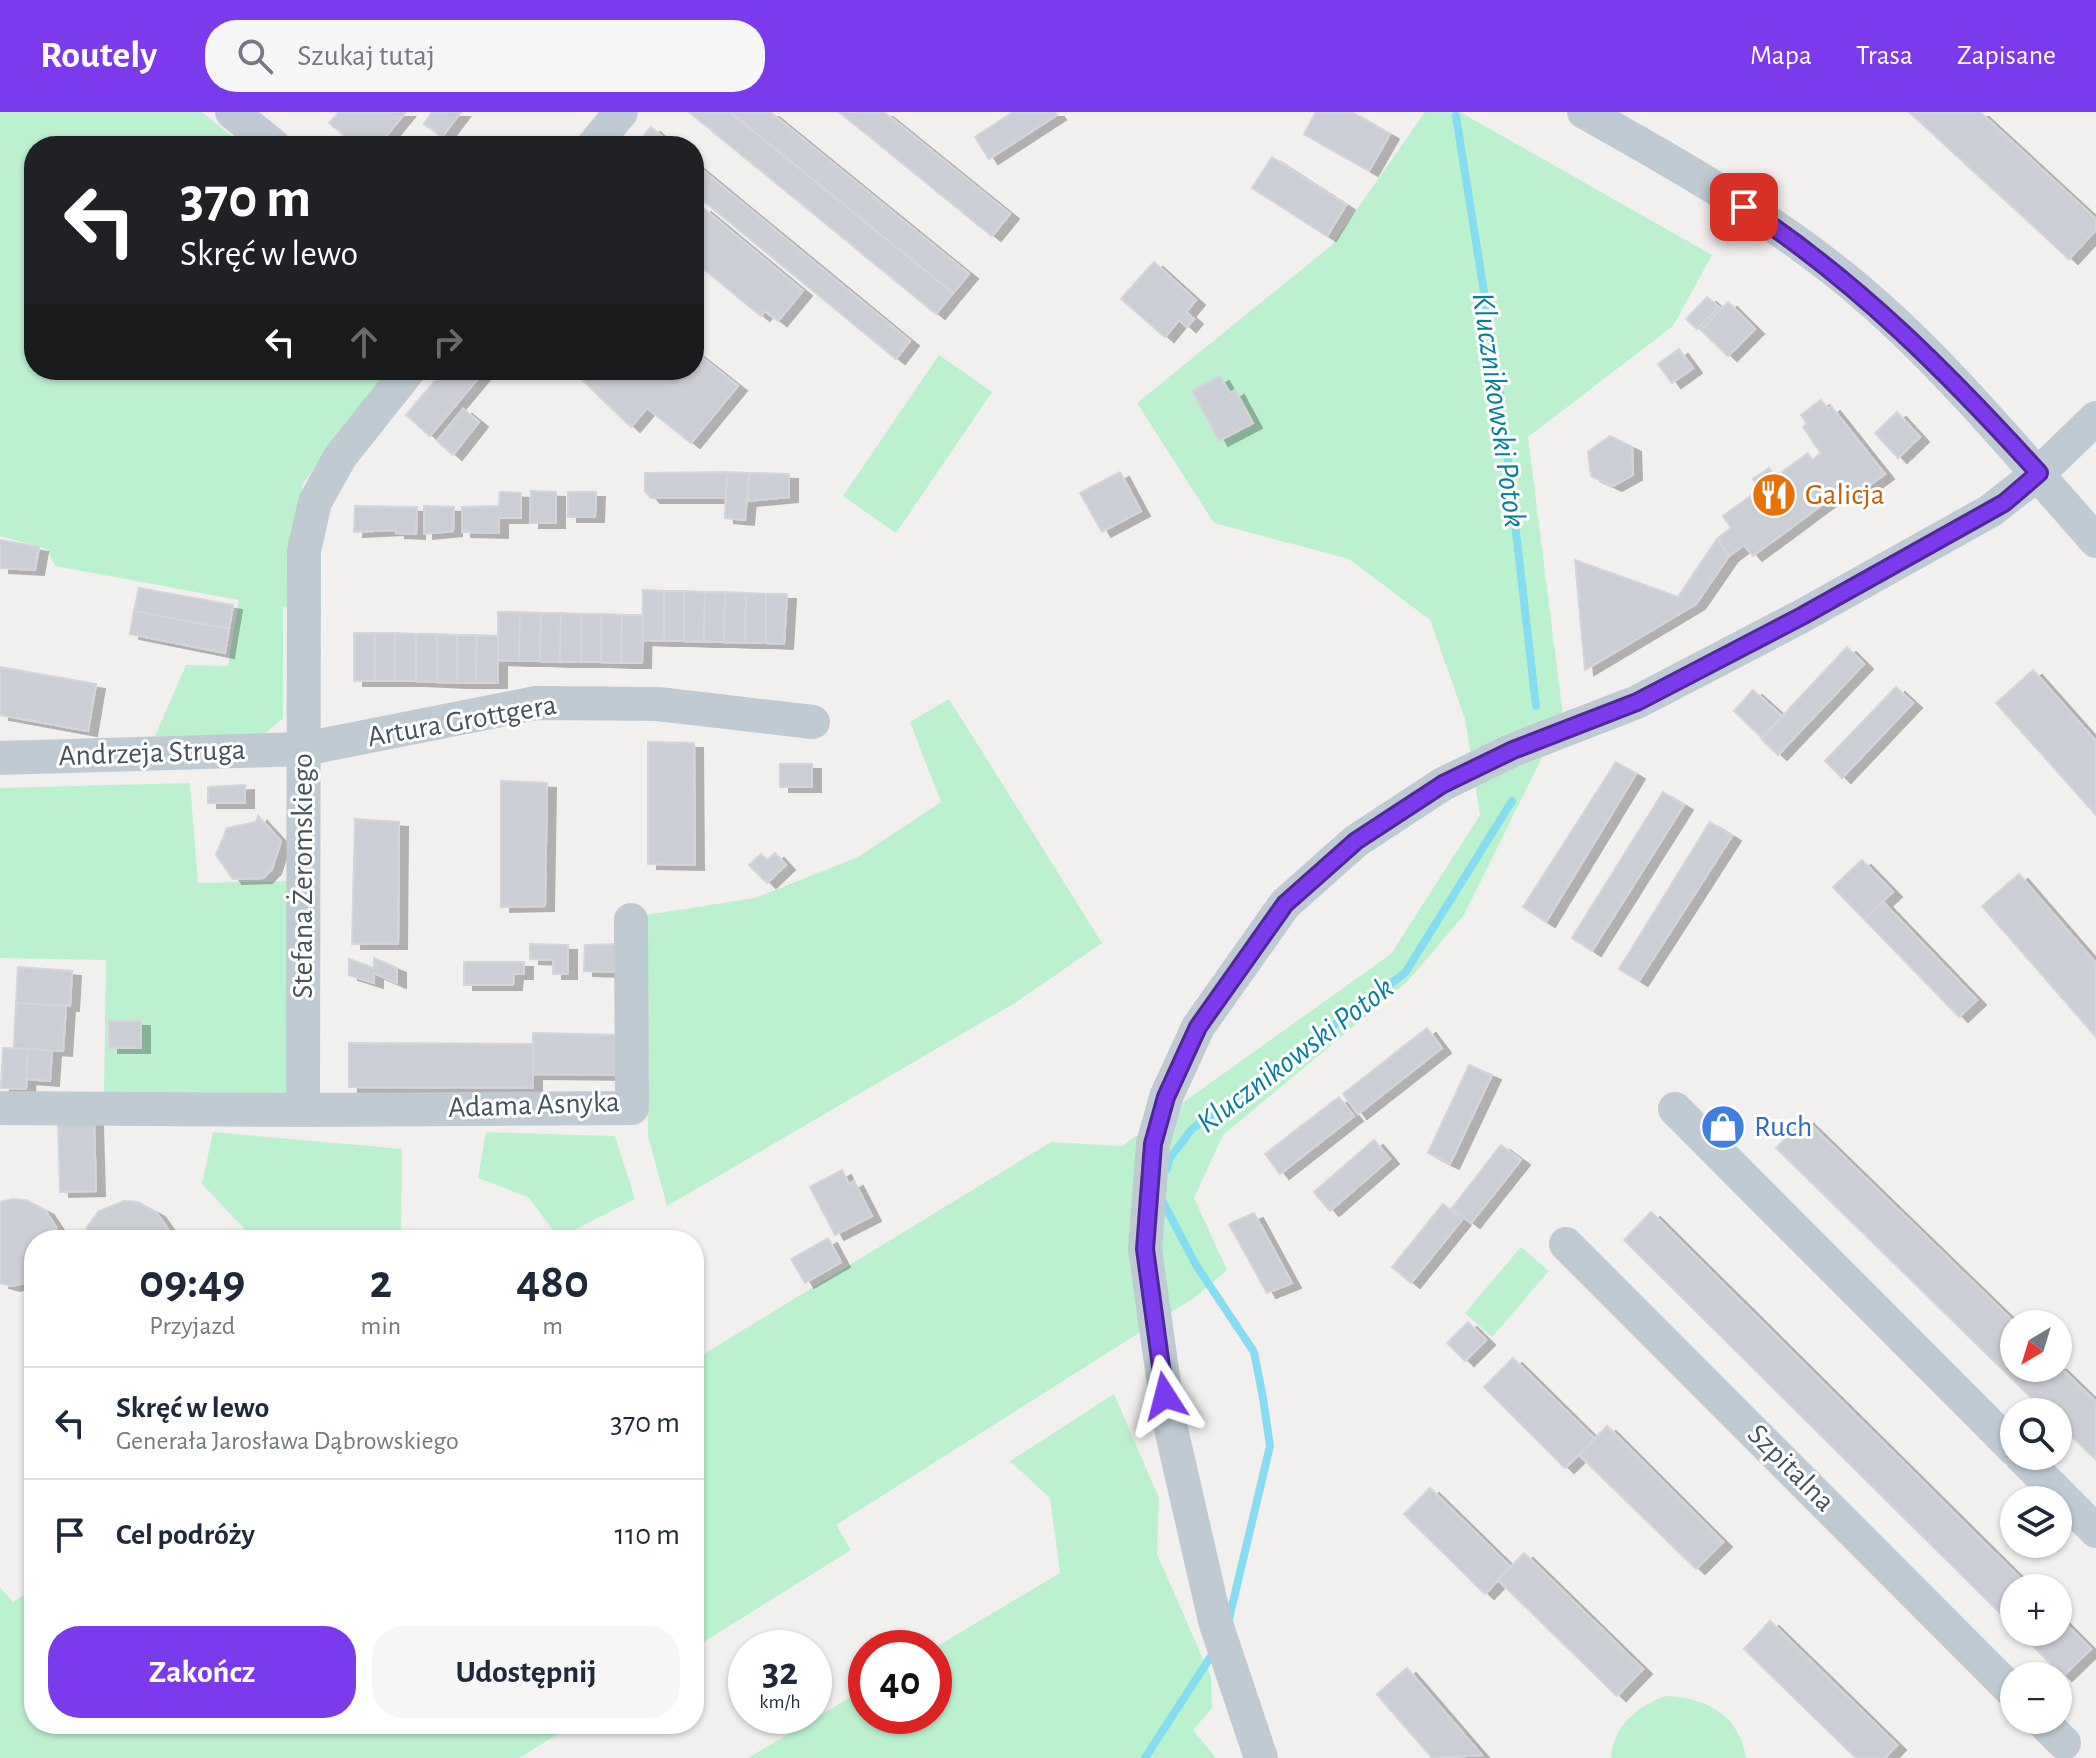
<!DOCTYPE html>
<html lang="pl">
<meta charset="utf-8">
<style>
:root{--surface:#fff;--page:#f6f6f7;--text:#1f2937;--muted:#747a83;--line:#e0e1e3;--accent:#7c3aed}
body{margin:0;font-family:"Alegreya Sans",sans-serif;background:var(--page);color:var(--text);height:100vh;display:flex;flex-direction:column;font-size:30px;white-space:nowrap}
*{box-sizing:border-box;margin:0}
p{font-size:26px;color:var(--muted)}
.icon{flex:none;width:44px;height:44px;fill:none;stroke:currentColor;stroke-width:2;stroke-linecap:round;stroke-linejoin:round}
.map{position:relative;flex:1;overflow:hidden}
.drawer{position:absolute;left:24px;top:1118px;width:680px;height:504px;display:flex;flex-direction:column;background:var(--surface);border-radius:32px;box-shadow:0 2px 6px #0004}
.drawer>*{flex:none}
.guide{position:absolute;left:24px;top:24px;width:680px;height:244px;border-radius:32px;box-shadow:0 2px 6px #0004;background:#202124;color:#fff;overflow:hidden}
.needle{width:52px;rotate:218deg}
.fabs{position:absolute;left:2000px;top:1198px;display:grid;gap:16px}
.fabs a{display:grid;place-items:center;width:72px;height:72px;border-radius:50%;background:var(--surface);box-shadow:0 2px 6px #0004;font-size:40px}
.speed{position:absolute;left:728px;top:1518px;display:flex;gap:16px;font-size:40px;font-weight:700;text-align:center}
.speed>*{display:grid;place-content:center;width:104px;height:104px;border-radius:50%;background:var(--surface);box-shadow:0 2px 6px #0004;line-height:1}
.speed small{font-size:20px;font-weight:400}
.speed .limit{border:12px solid #d22;background:#fff;color:#111}
.pin{position:absolute;display:grid;place-items:center;width:68px;height:68px;color:#fff;margin:-34px;border-radius:16px;box-shadow:0 4px 12px #0006}
.me{position:absolute;width:88px;margin:-44px;rotate:351deg;stroke-linejoin:round;filter:drop-shadow(0 0 6px #0008)}
.turn{display:flex;align-items:center;gap:28px;height:168px;padding:0 24px;font-size:36px}
.turn .icon{width:104px;height:104px;stroke-width:2.5}
.turn b{display:block;font-size:56px;line-height:68px}
.lanes{display:flex;align-items:center;height:76px;padding:0 24px;background:#0003;justify-content:center;gap:40px;direction:ltr}
.lanes .off{opacity:.35}
.eta{display:flex;justify-content:space-evenly;align-items:center;height:136px;text-align:center}
.eta b{font-size:48px;font-weight:700;line-height:56px}
.primary-button{display:flex;gap:16px;margin-top:auto;padding:16px 24px}
.primary-button a{flex:1;height:92px;border-radius:32px;background:var(--accent);color:#fff;font-size:32px;font-weight:700;line-height:92px;text-align:center}
.primary-button a+a{background:var(--page);color:var(--text)}
ul{padding:0;list-style:none}
li{display:flex;align-items:center;gap:24px;height:112px;padding:0 24px;border-top:2px solid var(--line)}
li div{flex:1}
li b{display:block;font-size:30px}
li em{font-style:normal}
header{display:flex;align-items:center;gap:48px;box-sizing:border-box;height:112px;padding:0 40px;background:var(--accent);color:#fff}
header strong{font-size:38px}
nav{display:flex;gap:44px;margin-inline-start:auto;font-size:28px}
.search{width:560px;height:72px;background:var(--page);display:flex;align-items:center;gap:20px;box-sizing:border-box;padding:0 28px;border-radius:32px;color:var(--muted);font-size:30px}
.map>svg:first-child{display:block}
.green{fill:#bbf1cf}
.lines{fill:none;stroke-linecap:round;stroke-linejoin:round}
.stream{stroke:#86ddf1;stroke-width:8}
.building{fill:#cbced4;stroke:#d3d5db;stroke-width:2;filter:url(#shadow)}
.minor{stroke:#bfcad2;stroke-width:34}
.route-casing{stroke:#51269a;stroke-width:20}
.route{stroke:#7c3aed;stroke-width:14}
.labels{text-anchor:middle;dominant-baseline:central;stroke-width:6;stroke-linejoin:round;paint-order:stroke}
.food-label{font-size:30px;fill:#c56008;stroke:#fff;text-anchor:start}
.street-label{font-size:30px;fill:#46535e;stroke:#fff}
.shop-label{font-size:30px;fill:#366cbe;stroke:#fff;text-anchor:start}
.water-label{font-size:32px;font-style:italic;fill:#077e9a;stroke:#fff}
</style>
<header>
<strong>Routely</strong>
<div class="search"><svg class="icon" aria-label="search" viewBox="0 0 24 24"><circle cx="10" cy="10" r="6"/><path d="M15 15l6 6"/></svg>Szukaj tutaj</div>
<nav><a>Mapa</a><a>Trasa</a><a>Zapisane</a></nav>
</header>
<div class="map">
<svg width="2096" height="1646" viewBox="0 0 2096 1646">
<defs>
<filter id="shadow"><feDropShadow dx="9" dy="5" stdDeviation="0" flood-color="#0004"/></filter>
</defs>
<rect width="100%" height="100%" fill="#f2efef"/>
<g class="green">
<path d="M 0,0 L 202,0 L 244,34 L 34,34 L 34,258 L 387,258 L 302,373 L 304,499 L 283,495 L 283,606 L 264,623 L 155,624 L 186,553 L 228,554 L 239,488 L 55,454 L 47,437 L 0,424 Z"/>
<path d="M 1425,0 L 1460,0 L 1712,143 L 1673,214 L 1528,325 L 1563,603 L 1464,803 L 1407,870 L 1223,1023 L 1194,1086 L 1227,1158 L 1194,1186 L 836,1413 L 851,1438 L 694,1536 L 694,1248 L 1051,1030 L 1122,1034 L 1391,842 L 1480,703 L 1465,607 L 1430,508 L 1349,447 L 1214,411 L 1137,291 L 1332,133 Z"/>
<path d="M 939,243 L 992,280 L 896,421 L 843,384 Z"/>
<path d="M 949,587 L 1102,831 L 1015,891 L 667,1094 L 648,1024 L 646,803 L 755,786 L 858,745 L 941,690 L 910,610 Z"/>
<path d="M 190,671 L 198,771 L 292,769 L 294,977 L 282,990 L 104,980 L 106,848 L 0,846 L 0,676 Z"/>
<path d="M 213,1020 L 402,1037 L 401,1128 L 255,1128 L 202,1072 Z"/>
<path d="M 486,1020 L 615,1024 L 635,1087 L 559,1126 L 528,1085 L 478,1066 Z"/>
<path d="M 1521,1135 L 1549,1159 L 1492,1225 L 1465,1201 Z"/>
<path d="M 1114,1282 L 1159,1386 L 1157,1442 L 1211,1565 L 1212,1596 L 1193,1618 L 1216,1646 L 748,1646 L 866,1576 L 866,1604 L 934,1604 L 934,1536 L 1060,1461 L 1050,1386 L 1010,1349 Z"/>
<path d="M 0,1475 L 13,1490 L 34,1477 L 34,1612 L 574,1612 L 519,1646 L 0,1646 Z"/>
<path d="M 1665,1584 C 1705,1585 1739,1602 1746,1646 L 1611,1646 C 1613,1613 1637,1595 1665,1584 Z"/>
</g>
<g class="lines">
<g class="stream">
<path d="M 1456,4 L 1500,281 L 1536,594"/>
<path d="M 1167,1057 L 1169,1047 L 1192,1017 L 1405,861 L 1512,689"/>
<path d="M 1161,1086 L 1196,1153 L 1254,1240 L 1263,1286 L 1270,1334 L 1228,1511"/>
<path d="M 1145,1646 L 1215,1538"/>
</g>
</g>
<g class="building">
<path d="M 339,0 L 406,0 L 378,34 L 357,34 L 329,11 Z"/>
<path d="M 432,0 L 461,0 L 442,25 L 424,12 Z"/>
<path d="M 689,0 L 730,0 L 953,181 L 936,202 Z"/>
<path d="M 730,0 L 770,0 L 969,162 L 953,181 Z"/>
<path d="M 839,0 L 884,0 L 1010,102 L 992,124 Z"/>
<path d="M 1013,0 L 1055,0 L 1057,3 L 989,47 L 975,25 Z"/>
<path d="M 1316,0 L 1352,0 L 1390,22 L 1369,59 L 1304,22 Z"/>
<path d="M 1909,0 L 1980,0 L 2096,107 L 2096,118 L 2069,147 Z"/>
<path d="M 651,15 L 673,34 L 642,34 L 638,31 Z"/>
<path d="M 1272,45 L 1346,93 L 1327,124 L 1252,76 Z"/>
<path d="M 694,51 L 910,229 L 896,247 L 694,81 Z"/>
<path d="M 702,95 L 803,179 L 778,209 L 765,199 L 761,204 L 694,149 L 694,105 Z"/>
<path d="M 1154,150 L 1196,188 L 1186,200 L 1194,207 L 1187,215 L 1179,208 L 1165,225 L 1121,187 Z"/>
<path d="M 1707,185 L 1719,195 L 1697,217 L 1686,207 Z"/>
<path d="M 1728,190 L 1755,217 L 1728,244 L 1701,218 Z"/>
<path d="M 1679,237 L 1693,256 L 1672,271 L 1658,252 Z"/>
<path d="M 694,239 L 738,274 L 691,331 L 647,296 L 631,315 L 572,258 L 694,258 Z"/>
<path d="M 444,258 L 485,258 L 430,324 L 406,303 Z"/>
<path d="M 1220,264 L 1230,281 L 1235,278 L 1253,311 L 1219,329 L 1192,279 Z"/>
<path d="M 1821,288 L 1828,297 L 1831,294 L 1885,362 L 1855,384 L 1853,381 L 1849,384 L 1837,370 L 1833,374 L 1838,381 L 1753,444 L 1744,433 L 1729,444 L 1717,427 L 1731,416 L 1723,404 L 1760,377 L 1753,367 L 1769,356 L 1775,365 L 1808,341 L 1812,348 L 1821,341 L 1803,315 L 1807,312 L 1801,303 Z"/>
<path d="M 463,297 L 479,310 L 453,343 L 437,329 Z"/>
<path d="M 1897,300 L 1920,325 L 1898,346 L 1875,321 Z"/>
<path d="M 1610,324 L 1632,335 L 1633,363 L 1613,374 L 1591,364 L 1588,340 Z"/>
<path d="M 727,360 L 749,361 L 745,408 L 725,406 Z"/>
<path d="M 727,360 L 726,386 L 651,386 L 645,379 L 645,361 Z"/>
<path d="M 1120,360 L 1141,399 L 1102,420 L 1080,381 Z"/>
<path d="M 749,361 L 789,362 L 789,385 L 748,389 Z"/>
<path d="M 531,379 L 556,380 L 556,411 L 530,411 Z"/>
<path d="M 500,380 L 521,381 L 521,406 L 499,406 L 499,421 L 462,420 L 462,395 L 499,394 Z"/>
<path d="M 568,380 L 596,380 L 595,405 L 568,405 Z"/>
<path d="M 355,394 L 417,395 L 416,422 L 396,421 L 396,418 L 354,420 Z"/>
<path d="M 424,394 L 454,395 L 453,419 L 424,422 Z"/>
<path d="M 1717,427 L 1729,444 L 1696,492 L 1585,558 L 1575,448 L 1678,485 Z"/>
<path d="M 0,428 L 39,435 L 35,458 L 0,456 Z"/>
<path d="M 139,476 L 233,493 L 229,517 L 134,499 Z"/>
<path d="M 643,478 L 664,479 L 664,529 L 642,528 Z"/>
<rect x="664" y="479" width="20" height="50"/>
<path d="M 684,479 L 705,480 L 704,530 L 684,529 Z"/>
<path d="M 705,480 L 725,480 L 724,530 L 704,530 Z"/>
<path d="M 725,480 L 746,481 L 745,531 L 724,530 Z"/>
<path d="M 746,481 L 766,482 L 766,531 L 745,531 Z"/>
<path d="M 766,482 L 787,482 L 784,532 L 766,531 Z"/>
<path d="M 134,499 L 229,517 L 225,541 L 130,522 Z"/>
<path d="M 498,500 L 520,500 L 519,549 L 498,548 Z"/>
<path d="M 520,500 L 541,501 L 540,549 L 519,549 Z"/>
<path d="M 541,501 L 561,501 L 560,550 L 540,549 Z"/>
<path d="M 561,501 L 581,502 L 581,550 L 560,550 Z"/>
<rect x="581" y="502" width="20" height="48"/>
<path d="M 601,502 L 622,503 L 621,551 L 601,550 Z"/>
<path d="M 622,503 L 643,503 L 642,551 L 621,551 Z"/>
<rect x="354" y="521" width="21" height="48"/>
<rect x="375" y="521" width="20" height="48"/>
<path d="M 395,521 L 416,522 L 416,569 L 395,569 Z"/>
<path d="M 416,522 L 437,522 L 437,570 L 416,569 Z"/>
<path d="M 437,522 L 457,523 L 457,571 L 437,570 Z"/>
<path d="M 457,523 L 477,523 L 476,571 L 457,571 Z"/>
<path d="M 477,523 L 498,524 L 498,571 L 476,571 Z"/>
<path d="M 1847,535 L 1864,552 L 1778,643 L 1761,627 Z"/>
<path d="M 0,555 L 96,572 L 88,619 L 0,603 Z"/>
<path d="M 2033,558 L 2096,629 L 2096,703 L 1996,591 Z"/>
<path d="M 1896,575 L 1913,591 L 1842,666 L 1825,649 Z"/>
<path d="M 1753,578 L 1782,604 L 1762,626 L 1734,599 Z"/>
<path d="M 648,630 L 694,631 L 695,753 L 648,752 Z"/>
<path d="M 1616,650 L 1636,662 L 1546,810 L 1523,795 Z"/>
<rect x="780" y="652" width="32" height="23"/>
<path d="M 501,669 L 547,671 L 545,794 L 501,795 Z"/>
<path d="M 245,673 L 245,691 L 208,691 L 208,675 Z"/>
<path d="M 1663,680 L 1684,693 L 1592,839 L 1572,826 Z"/>
<path d="M 258,704 L 281,729 L 272,757 L 263,766 L 233,767 L 216,743 L 227,716 L 256,710 Z"/>
<path d="M 355,707 L 399,710 L 398,832 L 352,832 Z"/>
<path d="M 1710,710 L 1732,724 L 1639,869 L 1619,857 Z"/>
<path d="M 775,741 L 786,753 L 767,771 L 749,753 L 761,742 L 767,748 Z"/>
<path d="M 1862,748 L 1893,780 L 1864,807 L 1833,775 Z"/>
<path d="M 2019,762 L 2096,851 L 2096,925 L 1982,794 Z"/>
<path d="M 1883,790 L 1977,888 L 1959,905 L 1864,807 Z"/>
<path d="M 530,832 L 568,833 L 568,862 L 553,862 L 553,848 L 530,847 Z"/>
<path d="M 622,832 L 616,860 L 584,859 L 585,833 Z"/>
<path d="M 374,846 L 397,856 L 397,871 L 374,861 L 374,871 L 349,863 L 349,847 L 374,856 Z"/>
<path d="M 464,850 L 524,850 L 524,862 L 514,862 L 513,873 L 464,873 Z"/>
<path d="M 18,855 L 72,859 L 70,894 L 16,891 Z"/>
<path d="M 16,891 L 66,894 L 63,939 L 14,936 Z"/>
<rect x="109" y="909" width="32" height="27"/>
<path d="M 1427,916 L 1442,936 L 1358,1002 L 1343,982 Z"/>
<path d="M 533,921 L 622,923 L 621,963 L 533,962 Z"/>
<path d="M 349,931 L 533,932 L 533,976 L 349,975 Z"/>
<path d="M 3,936 L 28,937 L 26,977 L 1,976 Z"/>
<path d="M 28,937 L 52,939 L 50,969 L 26,967 Z"/>
<path d="M 1469,953 L 1492,963 L 1450,1052 L 1428,1041 Z"/>
<path d="M 1339,985 L 1354,1004 L 1280,1062 L 1265,1042 Z"/>
<path d="M 1805,1007 L 2016,1212 L 2014,1256 L 2058,1253 L 2096,1290 L 2096,1348 L 2058,1311 L 2058,1300 L 2046,1300 L 1776,1036 Z"/>
<path d="M 94,1009 L 96,1079 L 60,1080 L 58,1010 Z"/>
<path d="M 1374,1028 L 1390,1047 L 1330,1099 L 1314,1080 Z"/>
<path d="M 1501,1033 L 1521,1048 L 1471,1111 L 1452,1096 Z"/>
<path d="M 842,1058 L 849,1072 L 854,1069 L 872,1104 L 835,1123 L 810,1075 Z"/>
<path d="M 12,1087 L 26,1088 L 45,1098 L 56,1115 L 59,1128 L 34,1128 L 34,1169 L 11,1174 L 0,1171 L 0,1090 Z"/>
<path d="M 124,1089 L 138,1090 L 156,1100 L 168,1117 L 170,1128 L 84,1128 L 87,1115 L 99,1099 Z"/>
<path d="M 1443,1092 L 1462,1108 L 1411,1171 L 1392,1155 Z"/>
<path d="M 1651,1100 L 2030,1476 L 2014,1476 L 2014,1515 L 1624,1128 Z"/>
<path d="M 1254,1101 L 1292,1171 L 1267,1181 L 1229,1112 Z"/>
<path d="M 828,1126 L 841,1150 L 805,1171 L 791,1147 Z"/>
<path d="M 1468,1210 L 1486,1228 L 1465,1249 L 1447,1231 Z"/>
<path d="M 1513,1246 L 1595,1327 L 1565,1356 L 1484,1275 Z"/>
<path d="M 1607,1314 L 1723,1430 L 1696,1457 L 1579,1343 Z"/>
<path d="M 1430,1376 L 1511,1455 L 1485,1482 L 1404,1402 Z"/>
<path d="M 1524,1441 L 1643,1557 L 1617,1584 L 1498,1468 Z"/>
<path d="M 2058,1504 L 2091,1537 L 2063,1564 L 2019,1520 L 2058,1520 Z"/>
<path d="M 1770,1509 L 1897,1633 L 1885,1646 L 1856,1646 L 1744,1537 Z"/>
<path d="M 1407,1556 L 1482,1643 L 1432,1646 L 1393,1601 L 1377,1582 Z"/>
</g>
<g class="lines">
<g class="minor">
<path d="M 232,0 L 274,34"/>
<path d="M 1584,0 C 1686,57 1790,116 1877,194 C 1957,266 2025,349 2096,429"/>
<path d="M 593,34 L 621,0"/>
<path d="M 0,646 L 304,637 L 536,591 L 658,592 L 813,610"/>
<path d="M 0,996 L 303,998 L 304,439 L 315,390 L 340,345 L 409,258"/>
<path d="M 1675,997 L 2014,1337"/>
<path d="M 303,998 L 632,996 L 631,808"/>
<path d="M 1566,1132 L 2014,1581"/>
<path d="M 2021,1344 L 2096,1419"/>
<path d="M 2041,1608 L 2064,1631"/>
<path d="M 1261,1646 L 1215,1509 L 1169,1308 L 1145,1137 L 1153,1032 L 1166,985 L 1198,915 L 1285,792 L 1356,729 L 1443,672 L 1513,638 L 1637,590 L 1802,504 L 1990,399 L 2039,361 L 2096,306"/>
</g>
</g>
<g class="lines">
<g class="route-casing">
<path id="route" d="M 1165,1284 L 1145,1137 L 1153,1032 L 1166,985 L 1198,915 L 1285,792 L 1356,729 L 1443,672 L 1513,638 L 1637,590 L 1802,504 L 2004,391 L 2039,361 C 1948,261 1858,170 1744,95"/>
</g>
<use href="#route" class="route"/>
</g>
<defs>
<g id="restaurant-disc" transform="scale(2.3)"><circle r="9.5" fill="#e8710a" stroke="#fff"/><path d="M-5-6h1v4h1v-4h1v4h1v-4h1v5L-1.5 .5V6h-2V.5L-5-1ZM5-6V6H3V1.5H1.5Q1.5-4 5-6Z" fill="#fff"/></g>
<g id="shop-disc" transform="scale(2.3)"><circle r="9.5" fill="#3f7fe0" stroke="#fff"/><path d="M-5-2.5h2.3a2.7 3.5 0 0 1 5.4 0H5L5.5 6h-11ZM-1.5-2.5h3a1.5 2.3 0 0 0-3 0Z" fill="#fff"/></g>
</defs>
<g fill-rule="evenodd">
<use href="#restaurant-disc" x="1774" y="383"/>
<use href="#shop-disc" x="1723" y="1015"/>
</g>
<g class="labels">
<g class="food-label">
<text x="1805" y="383">Galicja</text>
</g>
<g class="street-label">
<text transform="translate(462 609) rotate(-10)">Artura Grottgera</text>
<text transform="translate(152 641) rotate(-2)">Andrzeja Struga</text>
<text transform="translate(303 764) rotate(-90)">Stefana Żeromskiego</text>
<text transform="translate(534 993) rotate(-2)">Adama Asnyka</text>
<text transform="translate(1791 1356) rotate(45)">Szpitalna</text>
</g>
<g class="shop-label">
<text x="1754" y="1015">Ruch</text>
</g>
<g class="water-label">
<text transform="translate(1499 298) rotate(82)">Klucznikowski Potok</text>
<text transform="translate(1295 943) rotate(-37)">Klucznikowski Potok</text>
</g>
</g>
</svg>
<div class="fabs">
<a><svg class="needle" viewBox="-14 -14 28 28"><path d="M0-13l5 13h-10z" fill="#e53935"/><path d="M0 13l5-13h-10z" fill="#747a83"/></svg></a>
<a><svg class="icon" aria-label="search" viewBox="0 0 24 24"><circle cx="10" cy="10" r="6"/><path d="M15 15l6 6"/></svg></a>
<a><svg class="icon" aria-label="layers" viewBox="0 0 24 24"><path d="M12 4l9 5-9 5-9-5zM3 14l9 5 9-5"/></svg></a>
<a>+</a>
<a>−</a>
</div>
<div class="speed"><div>32<small>km/h</small></div><div class="limit">40</div></div>
<div class="pin" style="left:1744px;top:95px;background:#d93025"><svg class="icon" aria-label="arrive" viewBox="0 0 24 24"><path d="M6 21V4h12l-3 4 3 4H6"/></svg></div>
<svg class="me" style="left:1165px;top:1284px" viewBox="-20 -20 40 40"><path d="M0-17L14 15 0 8-14 15z" fill="#7c3aed" stroke="#fff" stroke-width="4"/></svg>
<div class="guide">
<div class="turn"><svg class="icon" aria-label="left" viewBox="0 0 24 24"><path d="M17 20v-9H6M10 6l-5 5 5 5"/></svg><div><b>370 m</b>Skręć w lewo</div></div>
<div class="lanes"><svg class="icon" aria-label="left" viewBox="0 0 24 24"><path d="M17 20v-9H6M10 6l-5 5 5 5"/></svg><svg class="icon off" aria-label="ahead" viewBox="0 0 24 24"><path d="M12 20V5M6 11l6-6 6 6"/></svg><svg class="icon off" aria-label="right" viewBox="0 0 24 24"><path d="M7 20v-9h11M14 6l5 5-5 5"/></svg></div>
</div>
<section class="drawer">
<div class="eta">
<div><b>09:49</b><p>Przyjazd</p></div>
<div><b>2</b><p>min</p></div>
<div><b>480</b><p>m</p></div>
</div>
<ul>
<li><svg class="icon" aria-label="left" viewBox="0 0 24 24"><path d="M17 20v-9H6M10 6l-5 5 5 5"/></svg><div><b>Skręć w lewo</b><p>Generała Jarosława Dąbrowskiego</p></div><em>370 m</em></li>
<li><svg class="icon" aria-label="arrive" viewBox="0 0 24 24"><path d="M6 21V4h12l-3 4 3 4H6"/></svg><div><b>Cel podróży</b></div><em>110 m</em></li>
</ul>
<div class="primary-button"><a>Zakończ</a><a>Udostępnij</a></div>
</section>
</div>
